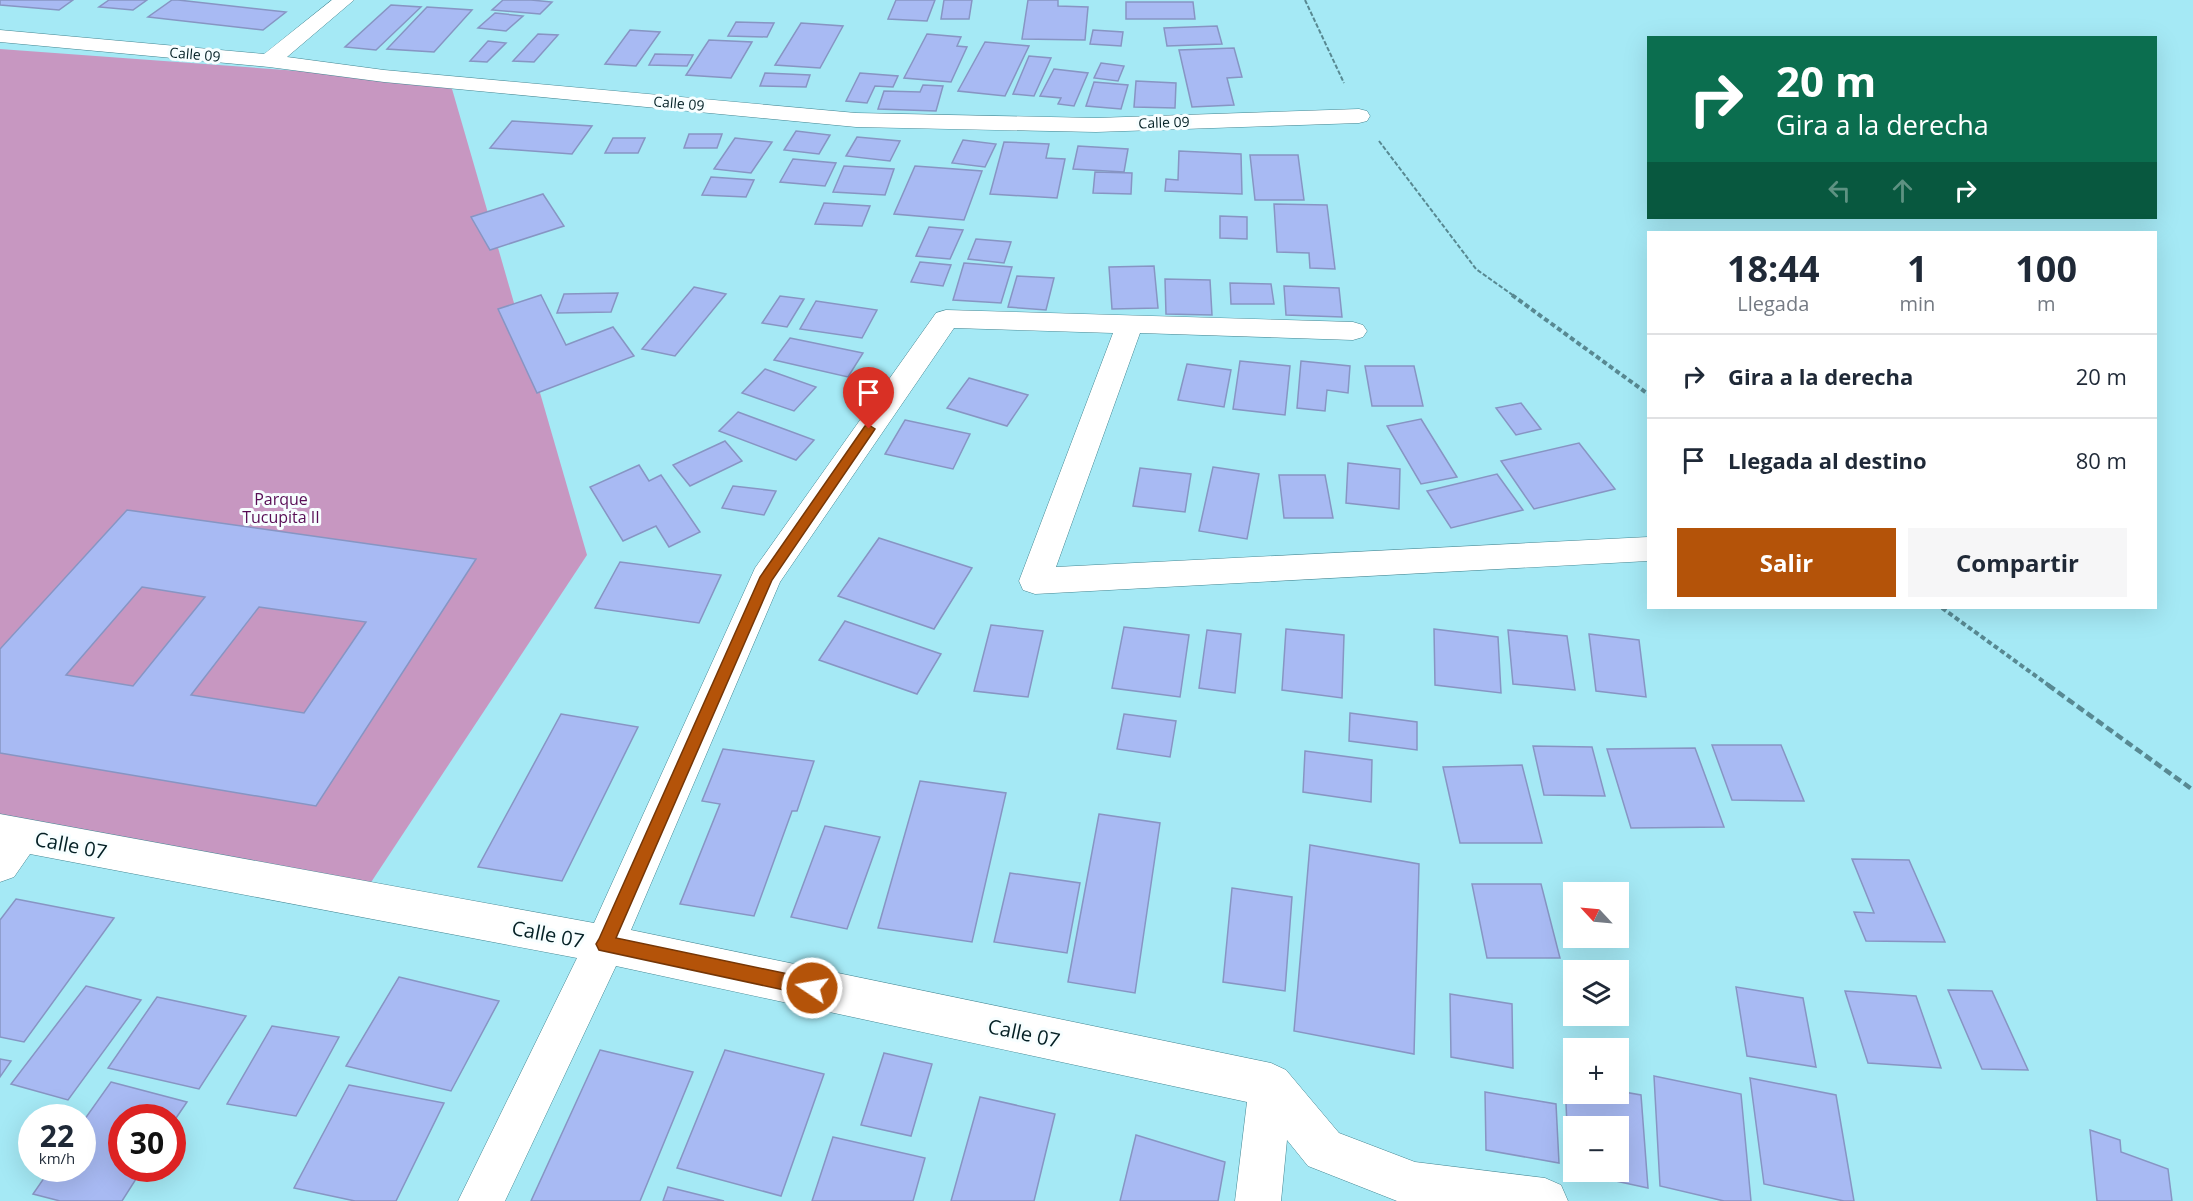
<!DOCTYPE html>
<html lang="es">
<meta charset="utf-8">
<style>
:root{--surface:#fff;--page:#f6f6f7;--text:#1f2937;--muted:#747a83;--line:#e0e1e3;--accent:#b45309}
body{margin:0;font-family:"Open Sans",sans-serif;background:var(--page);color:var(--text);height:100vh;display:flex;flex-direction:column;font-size:22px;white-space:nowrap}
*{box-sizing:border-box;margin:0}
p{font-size:20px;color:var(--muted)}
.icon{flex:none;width:33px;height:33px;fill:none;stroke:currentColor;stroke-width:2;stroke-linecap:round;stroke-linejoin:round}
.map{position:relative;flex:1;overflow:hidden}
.sheet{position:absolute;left:1647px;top:231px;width:510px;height:378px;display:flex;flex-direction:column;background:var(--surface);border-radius:0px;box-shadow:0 6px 24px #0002}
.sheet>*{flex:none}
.banner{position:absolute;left:1647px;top:36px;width:510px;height:183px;border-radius:0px;box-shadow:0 6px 24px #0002;background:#0b6e4f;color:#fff;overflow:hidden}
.needle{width:39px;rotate:296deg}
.controls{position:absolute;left:1563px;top:882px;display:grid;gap:12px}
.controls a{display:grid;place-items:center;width:66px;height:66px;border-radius:0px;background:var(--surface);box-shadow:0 6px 24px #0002;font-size:30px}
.speed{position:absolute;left:18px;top:1104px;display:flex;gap:12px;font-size:30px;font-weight:700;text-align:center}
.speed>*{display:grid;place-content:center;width:78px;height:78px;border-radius:50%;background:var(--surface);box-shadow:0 6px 24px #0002;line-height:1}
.speed small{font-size:15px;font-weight:400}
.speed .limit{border:9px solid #d22;background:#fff;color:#111}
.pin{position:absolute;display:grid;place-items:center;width:51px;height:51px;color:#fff;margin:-62px -26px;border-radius:50% 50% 50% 0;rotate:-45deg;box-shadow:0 0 6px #0007}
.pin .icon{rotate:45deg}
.me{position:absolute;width:66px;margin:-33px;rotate:282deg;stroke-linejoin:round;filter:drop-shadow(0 0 4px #0008)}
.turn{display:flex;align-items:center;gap:21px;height:126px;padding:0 30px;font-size:27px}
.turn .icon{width:78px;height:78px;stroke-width:2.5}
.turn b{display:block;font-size:42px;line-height:51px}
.lanes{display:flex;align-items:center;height:57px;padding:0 30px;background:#0003;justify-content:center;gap:30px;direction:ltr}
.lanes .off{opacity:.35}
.eta{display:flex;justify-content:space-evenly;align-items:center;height:102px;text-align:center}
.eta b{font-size:36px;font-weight:700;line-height:42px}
.button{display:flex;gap:12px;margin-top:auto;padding:12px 30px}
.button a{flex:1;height:69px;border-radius:0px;background:var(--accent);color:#fff;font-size:24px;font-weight:700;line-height:69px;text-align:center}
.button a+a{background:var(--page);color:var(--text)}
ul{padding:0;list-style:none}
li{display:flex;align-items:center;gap:18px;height:84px;padding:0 30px;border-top:2px solid var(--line)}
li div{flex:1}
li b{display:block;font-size:22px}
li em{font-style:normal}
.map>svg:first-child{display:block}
.green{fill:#c797c1}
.building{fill:#a8baf3;stroke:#8795c3;stroke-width:1.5;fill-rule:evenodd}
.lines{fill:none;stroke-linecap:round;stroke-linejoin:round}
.minor-casing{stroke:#448692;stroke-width:1}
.path-far2{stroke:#588992;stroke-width:2;stroke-dasharray:4.5 2;stroke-linecap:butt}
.path-far1{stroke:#588992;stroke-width:4;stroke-dasharray:5 3;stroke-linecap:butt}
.path{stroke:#588992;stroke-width:4.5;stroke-dasharray:8 4;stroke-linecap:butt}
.minor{fill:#fff;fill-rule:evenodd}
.route{fill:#b45309;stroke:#753606;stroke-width:1.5}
.labels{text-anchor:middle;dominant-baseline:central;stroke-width:6;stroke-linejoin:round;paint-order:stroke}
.far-street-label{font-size:14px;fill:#042025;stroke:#f7feff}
.park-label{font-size:16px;fill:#580d55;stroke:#f7feff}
.near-street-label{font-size:20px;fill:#042025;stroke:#f7feff}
</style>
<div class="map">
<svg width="2193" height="1201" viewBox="0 0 2193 1201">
<rect width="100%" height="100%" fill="#a5e9f5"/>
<path class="green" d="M 0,49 L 450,82 L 587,555 L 360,899 L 0,825 Z"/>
<g class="building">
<path d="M 0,0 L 73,0 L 59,10 L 0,5 Z"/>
<path d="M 109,0 L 147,0 L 133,10 L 99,7 Z"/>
<path d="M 172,0 L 178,0 L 286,12 L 263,30 L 148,17 Z"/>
<path d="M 503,0 L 531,0 L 552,2 L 540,14 L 492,10 Z"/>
<path d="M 896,0 L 935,0 L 927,21 L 888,19 Z"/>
<path d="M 944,0 L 972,0 L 969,19 L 941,19 Z"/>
<path d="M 1028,0 L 1058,0 L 1058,6 L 1088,7 L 1085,40 L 1022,39 Z"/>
<path d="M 1126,2 L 1193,2 L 1195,19 L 1126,19 Z"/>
<path d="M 391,5 L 421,7 L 376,50 L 345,47 Z"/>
<path d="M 427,7 L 472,10 L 434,52 L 387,49 Z"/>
<path d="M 495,13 L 523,16 L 506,31 L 478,28 Z"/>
<path d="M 736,22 L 774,23 L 767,37 L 728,36 Z"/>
<path d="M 801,23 L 843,26 L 820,68 L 775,65 Z"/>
<path d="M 1217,26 L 1222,44 L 1167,46 L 1164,28 Z"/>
<path d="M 630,30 L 660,32 L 636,66 L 605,64 Z"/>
<path d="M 1093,30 L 1123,32 L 1121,46 L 1090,44 Z"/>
<path d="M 538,34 L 558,35 L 534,62 L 513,61 Z"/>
<path d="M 927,34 L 961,37 L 957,46 L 967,47 L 951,82 L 904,78 Z"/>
<path d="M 709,40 L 752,42 L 731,78 L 686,75 Z"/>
<path d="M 488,41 L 506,43 L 487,62 L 470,61 Z"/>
<path d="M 985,42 L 1029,46 L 1005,96 L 958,91 Z"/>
<path d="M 1234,48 L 1242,77 L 1227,78 L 1234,105 L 1192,107 L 1179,50 Z"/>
<path d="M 655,54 L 693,55 L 687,66 L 649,65 Z"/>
<path d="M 1029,56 L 1051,58 L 1034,96 L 1013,94 Z"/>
<path d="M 1101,63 L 1124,66 L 1118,81 L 1094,78 Z"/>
<path d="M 1054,69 L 1088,73 L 1074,106 L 1058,104 L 1061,98 L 1040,96 Z"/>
<path d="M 765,73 L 810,75 L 806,87 L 760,86 Z"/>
<path d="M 860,73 L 898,76 L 893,87 L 875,86 L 867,103 L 846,101 Z"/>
<path d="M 1136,81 L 1176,83 L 1175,108 L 1134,107 Z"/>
<path d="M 1094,82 L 1128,85 L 1121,109 L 1086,106 Z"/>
<path d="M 923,85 L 943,86 L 936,111 L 878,109 L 884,91 L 920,92 Z"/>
<path d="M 512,121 L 592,126 L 572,154 L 490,148 Z"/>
<path d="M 796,131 L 830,135 L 819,154 L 784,150 Z"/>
<path d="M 689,134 L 722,134 L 717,148 L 684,148 Z"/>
<path d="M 857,137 L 900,141 L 890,161 L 846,156 Z"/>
<path d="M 613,138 L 645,138 L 638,153 L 605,153 Z"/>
<path d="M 735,138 L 772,142 L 751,173 L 714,169 Z"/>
<path d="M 963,140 L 996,144 L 985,167 L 952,163 Z"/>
<path d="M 1004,142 L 1049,144 L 1046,158 L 1065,159 L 1057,198 L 990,194 Z"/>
<path d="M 1078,146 L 1128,149 L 1124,172 L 1073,169 Z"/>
<path d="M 1179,151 L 1241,154 L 1242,194 L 1165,191 L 1166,179 L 1178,180 Z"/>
<path d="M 1250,155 L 1298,155 L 1304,200 L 1255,200 Z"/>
<path d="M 793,159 L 836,163 L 825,186 L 780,182 Z"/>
<path d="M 844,166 L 894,169 L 885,195 L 833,192 Z"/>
<path d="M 915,166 L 982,171 L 964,220 L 894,214 Z"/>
<path d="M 1095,172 L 1132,173 L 1131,194 L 1093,193 Z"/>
<path d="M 711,177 L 754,180 L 746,197 L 702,195 Z"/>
<path d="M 543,194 L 564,226 L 490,250 L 471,217 Z"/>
<path d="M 824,203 L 870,206 L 862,226 L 815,224 Z"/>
<path d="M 1274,204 L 1327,205 L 1335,269 L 1310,268 L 1309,253 L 1277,252 Z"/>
<path d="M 1220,216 L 1247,217 L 1247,239 L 1220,238 Z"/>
<path d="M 929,227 L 963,230 L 950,259 L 916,256 Z"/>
<path d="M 976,239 L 1011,242 L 1004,263 L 968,259 Z"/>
<path d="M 920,262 L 951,265 L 943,286 L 911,282 Z"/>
<path d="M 964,263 L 1012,267 L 1001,303 L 953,300 Z"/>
<path d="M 1154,266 L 1158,308 L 1112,309 L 1109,267 Z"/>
<path d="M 1017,276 L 1054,278 L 1046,310 L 1008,307 Z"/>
<path d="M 1165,279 L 1210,280 L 1212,315 L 1166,314 Z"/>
<path d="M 1230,283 L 1271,284 L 1274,304 L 1231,304 Z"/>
<path d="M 1284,286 L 1339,288 L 1342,317 L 1286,315 Z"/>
<path d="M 694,287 L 726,294 L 675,356 L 642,349 Z"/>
<path d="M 618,293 L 611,312 L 557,313 L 564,294 Z"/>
<path d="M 541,295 L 566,345 L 613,327 L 634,356 L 537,393 L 498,309 Z"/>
<path d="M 780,296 L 804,299 L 787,327 L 762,323 Z"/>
<path d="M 816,301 L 877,310 L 862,338 L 800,329 Z"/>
<path d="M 790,338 L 863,353 L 848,377 L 774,360 Z"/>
<path d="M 1240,361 L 1290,366 L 1285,415 L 1233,409 Z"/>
<path d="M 1301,361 L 1350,366 L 1348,393 L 1327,390 L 1325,411 L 1297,408 Z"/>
<path d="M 1187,364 L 1231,370 L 1224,407 L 1178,400 Z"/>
<path d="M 1365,366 L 1414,366 L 1423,406 L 1372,406 Z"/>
<path d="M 765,369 L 816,387 L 794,411 L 742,393 Z"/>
<path d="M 969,378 L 1028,395 L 1007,426 L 947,408 Z"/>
<path d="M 1521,403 L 1541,429 L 1516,435 L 1496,408 Z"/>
<path d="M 738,412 L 814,440 L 796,460 L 719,431 Z"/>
<path d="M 1421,419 L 1457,477 L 1421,484 L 1387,426 Z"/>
<path d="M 905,420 L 970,434 L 953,469 L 885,454 Z"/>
<path d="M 725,441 L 742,461 L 690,486 L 673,465 Z"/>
<path d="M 1579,443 L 1615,489 L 1534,509 L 1501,461 Z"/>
<path d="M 1348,463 L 1400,469 L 1399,509 L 1346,503 Z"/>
<path d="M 639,465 L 649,481 L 661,475 L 700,532 L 669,547 L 656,526 L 623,541 L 590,487 Z"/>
<path d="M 1213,467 L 1259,474 L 1247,539 L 1199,531 Z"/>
<path d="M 1140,468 L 1191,474 L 1185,512 L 1133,506 Z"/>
<path d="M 1497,474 L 1523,510 L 1451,528 L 1427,491 Z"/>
<path d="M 1279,475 L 1325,475 L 1333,518 L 1284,518 Z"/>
<path d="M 733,486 L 776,491 L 764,515 L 722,508 Z"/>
<path d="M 127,510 L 412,550 L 476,559 L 316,806 L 0,753 L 0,649 ZM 142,587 L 205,597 L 133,686 L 66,675 ZM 259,607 L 366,622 L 304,713 L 191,695 Z"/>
<path d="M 879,538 L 972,568 L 934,629 L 838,596 Z"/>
<path d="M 620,562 L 721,575 L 699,623 L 595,608 Z"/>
<path d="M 845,621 L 941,654 L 917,694 L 819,660 Z"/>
<path d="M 991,625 L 1043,631 L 1028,697 L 974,691 Z"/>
<path d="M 1124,627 L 1189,635 L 1180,697 L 1112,688 Z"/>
<path d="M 1286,629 L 1344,635 L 1342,698 L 1282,690 Z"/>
<path d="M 1434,629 L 1498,637 L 1501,693 L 1435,685 Z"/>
<path d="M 1207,630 L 1241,634 L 1235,693 L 1199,688 Z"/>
<path d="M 1508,630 L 1567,636 L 1575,690 L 1513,684 Z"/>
<path d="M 1589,634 L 1639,640 L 1646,697 L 1596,691 Z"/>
<path d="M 1350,713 L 1417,722 L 1417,750 L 1349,741 Z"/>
<path d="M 561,714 L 638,727 L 562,881 L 478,867 Z"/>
<path d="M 1124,714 L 1176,721 L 1170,757 L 1117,749 Z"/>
<path d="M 1712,745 L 1781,745 L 1804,801 L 1732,800 Z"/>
<path d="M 1533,746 L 1592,747 L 1605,796 L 1544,795 Z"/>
<path d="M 1695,748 L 1724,827 L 1631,828 L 1607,749 Z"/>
<path d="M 723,749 L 814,761 L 797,811 L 792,811 L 754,916 L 680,904 L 720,804 L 702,801 Z"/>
<path d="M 1305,751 L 1372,760 L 1371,802 L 1303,792 Z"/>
<path d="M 1522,765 L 1542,843 L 1460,843 L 1443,767 Z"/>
<path d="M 920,781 L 1006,793 L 972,942 L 878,928 Z"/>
<path d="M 1099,814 L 1160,823 L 1135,993 L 1068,982 Z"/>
<path d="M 825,826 L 880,837 L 847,929 L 791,917 Z"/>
<path d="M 1310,845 L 1419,864 L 1414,1054 L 1294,1031 Z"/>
<path d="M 1852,859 L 1909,860 L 1945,942 L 1866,941 L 1854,912 L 1874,913 Z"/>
<path d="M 1010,873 L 1080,883 L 1067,953 L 994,942 Z"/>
<path d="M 1472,884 L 1541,884 L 1560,958 L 1487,958 Z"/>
<path d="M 1232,888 L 1292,897 L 1285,991 L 1223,982 Z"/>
<path d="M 16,899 L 114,918 L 24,1042 L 0,1037 L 0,920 Z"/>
<path d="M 399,977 L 499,1001 L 451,1091 L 346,1066 Z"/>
<path d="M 86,986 L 141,1000 L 68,1100 L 11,1084 Z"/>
<path d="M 1736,987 L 1803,998 L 1816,1067 L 1747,1056 Z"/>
<path d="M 1948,990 L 1992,991 L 2028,1070 L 1982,1069 Z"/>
<path d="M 1845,991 L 1916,996 L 1941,1068 L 1868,1063 Z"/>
<path d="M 1450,994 L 1512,1004 L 1513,1068 L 1451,1057 Z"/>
<path d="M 157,997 L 246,1016 L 199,1089 L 108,1068 Z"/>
<path d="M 272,1026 L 339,1037 L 296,1116 L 227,1104 Z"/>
<path d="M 600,1050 L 693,1072 L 640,1201 L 531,1201 Z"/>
<path d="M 725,1050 L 824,1074 L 781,1196 L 677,1168 Z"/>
<path d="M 884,1053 L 932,1064 L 911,1136 L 861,1125 Z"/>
<path d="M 0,1059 L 11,1061 L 0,1077 Z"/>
<path d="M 1654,1076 L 1741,1094 L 1751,1201 L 1724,1201 L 1660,1186 Z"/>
<path d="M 1750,1078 L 1836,1095 L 1854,1201 L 1844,1201 L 1764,1184 Z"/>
<path d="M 1565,1081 L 1574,1082 L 1574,1094 L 1618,1094 L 1618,1091 L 1641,1095 L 1648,1188 L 1569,1171 ZM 1574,1126 L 1618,1126 L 1618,1172 L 1574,1172 Z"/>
<path d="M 111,1082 L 187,1102 L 172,1124 L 172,1118 L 122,1118 L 122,1168 L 143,1168 L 122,1201 L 60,1201 L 33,1194 L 51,1168 L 82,1168 L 82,1123 Z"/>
<path d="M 349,1085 L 444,1103 L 396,1201 L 355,1201 L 294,1188 Z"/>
<path d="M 1485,1092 L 1556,1104 L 1559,1163 L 1486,1150 Z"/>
<path d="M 980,1097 L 1055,1114 L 1034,1201 L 951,1201 Z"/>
<path d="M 2090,1130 L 2120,1140 L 2121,1152 L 2168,1169 L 2172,1201 L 2097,1201 Z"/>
<path d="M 1136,1135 L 1225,1162 L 1218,1201 L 1120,1201 Z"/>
<path d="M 833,1137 L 925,1158 L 913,1201 L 812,1201 Z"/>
<path d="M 668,1187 L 724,1201 L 663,1201 Z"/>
</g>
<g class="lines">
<g class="minor-casing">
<g id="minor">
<path d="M 332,0 L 354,0 L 287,57 L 384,70 L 856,113 L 1096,118 L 1359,109 L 1367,111 L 1370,116 L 1367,121 L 1359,123 L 1096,132 L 856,127 L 384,82 L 269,67 L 0,42 L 0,30 L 264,54 Z"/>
<path d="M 946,310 L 1353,322 L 1363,325 L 1367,331 L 1363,337 L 1353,340 L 1140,333 L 1056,567 L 1648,537 L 1648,561 L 1035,594 L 1023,590 L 1019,581 L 1113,333 L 954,328 L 780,582 L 631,930 L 1271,1063 L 1286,1070 L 1339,1133 L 1415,1162 L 1545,1178 L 1561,1185 L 1568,1201 L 1397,1201 L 1308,1166 L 1287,1140 L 1281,1201 L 1235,1201 L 1247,1102 L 616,966 L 505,1201 L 458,1201 L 577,958 L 30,854 L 14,877 L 0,882 L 0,814 L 594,923 L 755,568 L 936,313 Z"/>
</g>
</g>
<g class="path-far2">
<path d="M 1305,0 L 1344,83"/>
<path d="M 1379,141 L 1476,269 L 1514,296"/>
</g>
<g class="path-far1">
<path d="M 1512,295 L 1648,394"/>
<path d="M 1942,608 L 2051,687"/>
</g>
<path class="path" d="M 2048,685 L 2193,790"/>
<use href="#minor" class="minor"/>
</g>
<path class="route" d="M 869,425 L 875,429 L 873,432 L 772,580 L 616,938 L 812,979 L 818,982 L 820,988 L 818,994 L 812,996 L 599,950 L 596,944 L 599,939 L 760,577 L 865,426 Z"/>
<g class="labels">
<g class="far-street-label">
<text transform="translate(195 54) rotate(5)">Calle 09</text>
<text transform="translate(679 103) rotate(5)">Calle 09</text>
<text transform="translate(1164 122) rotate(-2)">Calle 09</text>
</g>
<g class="park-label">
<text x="281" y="499">Parque<tspan x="281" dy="18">Tucupita II</tspan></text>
</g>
<g class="near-street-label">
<text transform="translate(71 845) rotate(11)">Calle 07</text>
<text transform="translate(548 934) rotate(11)">Calle 07</text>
<text transform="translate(1024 1033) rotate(12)">Calle 07</text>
</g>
</g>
</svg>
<div class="controls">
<a><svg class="needle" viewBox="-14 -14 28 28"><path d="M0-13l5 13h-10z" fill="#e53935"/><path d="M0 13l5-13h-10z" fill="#747a83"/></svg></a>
<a><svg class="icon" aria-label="layers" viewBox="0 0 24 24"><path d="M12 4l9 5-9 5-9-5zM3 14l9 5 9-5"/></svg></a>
<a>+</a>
<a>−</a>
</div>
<div class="speed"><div>22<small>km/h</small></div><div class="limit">30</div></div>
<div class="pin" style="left:869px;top:429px;background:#d93025"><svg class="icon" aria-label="arrive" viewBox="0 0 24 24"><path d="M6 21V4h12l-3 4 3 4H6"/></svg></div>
<svg class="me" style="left:812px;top:988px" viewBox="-20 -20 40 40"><circle r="17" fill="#b45309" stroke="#fff" stroke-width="3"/><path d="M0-11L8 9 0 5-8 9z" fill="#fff"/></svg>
<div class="banner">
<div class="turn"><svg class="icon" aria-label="right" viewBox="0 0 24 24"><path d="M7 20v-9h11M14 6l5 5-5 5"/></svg><div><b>20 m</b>Gira a la derecha</div></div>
<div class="lanes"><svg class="icon off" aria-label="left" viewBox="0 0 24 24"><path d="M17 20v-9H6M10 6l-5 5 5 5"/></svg><svg class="icon off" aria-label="ahead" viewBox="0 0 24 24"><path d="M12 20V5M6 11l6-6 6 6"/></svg><svg class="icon" aria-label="right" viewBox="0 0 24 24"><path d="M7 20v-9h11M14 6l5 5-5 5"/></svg></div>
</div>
<section class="sheet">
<div class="eta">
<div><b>18:44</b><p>Llegada</p></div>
<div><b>1</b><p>min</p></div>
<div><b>100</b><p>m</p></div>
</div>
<ul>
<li><svg class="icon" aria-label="right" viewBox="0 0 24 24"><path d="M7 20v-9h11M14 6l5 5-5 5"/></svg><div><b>Gira a la derecha</b></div><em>20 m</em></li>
<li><svg class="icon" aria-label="arrive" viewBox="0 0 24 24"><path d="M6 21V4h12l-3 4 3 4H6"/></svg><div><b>Llegada al destino</b></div><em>80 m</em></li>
</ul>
<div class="button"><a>Salir</a><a>Compartir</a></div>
</section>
</div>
